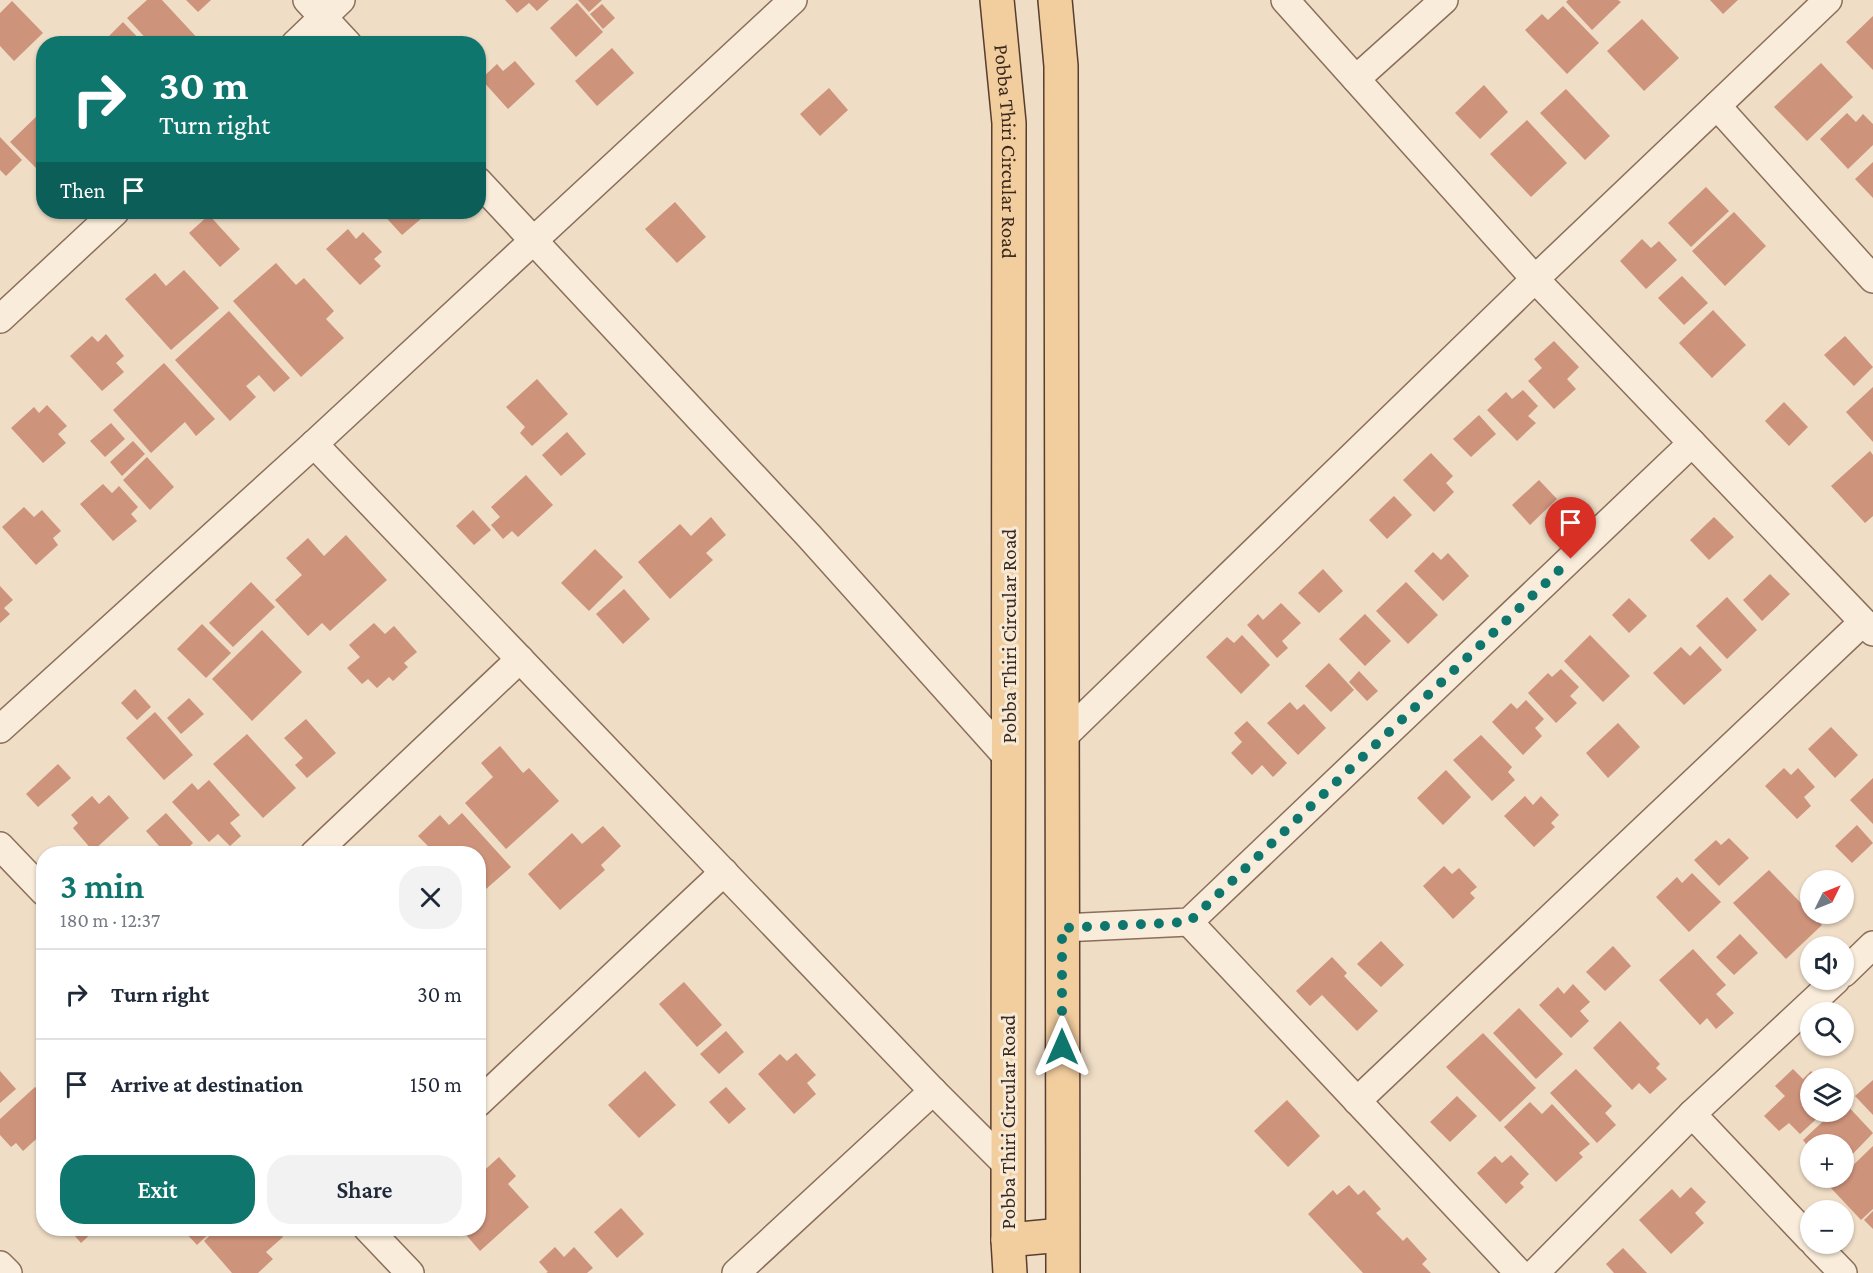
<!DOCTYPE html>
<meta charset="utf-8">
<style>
:root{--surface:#fff;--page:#f2f2f3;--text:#1f2937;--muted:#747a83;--line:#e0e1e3;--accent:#0f766e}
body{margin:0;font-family:"Crimson Pro",serif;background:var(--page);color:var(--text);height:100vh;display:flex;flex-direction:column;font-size:22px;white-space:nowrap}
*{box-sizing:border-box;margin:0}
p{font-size:20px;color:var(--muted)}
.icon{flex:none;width:33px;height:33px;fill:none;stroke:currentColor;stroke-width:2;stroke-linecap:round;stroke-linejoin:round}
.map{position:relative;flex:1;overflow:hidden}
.panel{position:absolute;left:36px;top:846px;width:450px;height:390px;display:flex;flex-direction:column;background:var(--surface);border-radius:24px;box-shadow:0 2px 4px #0004}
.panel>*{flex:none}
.hud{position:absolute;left:36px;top:36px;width:450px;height:183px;border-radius:24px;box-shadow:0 2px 4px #0004;background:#0f766e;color:#fff;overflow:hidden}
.needle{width:39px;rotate:47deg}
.tools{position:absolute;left:1800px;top:870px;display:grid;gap:12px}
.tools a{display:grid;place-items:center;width:54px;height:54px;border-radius:50%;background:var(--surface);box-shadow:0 2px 4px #0004;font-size:30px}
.pin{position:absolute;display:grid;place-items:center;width:51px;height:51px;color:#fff;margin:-62px -26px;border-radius:50% 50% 50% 0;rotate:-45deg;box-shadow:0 0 6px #0007}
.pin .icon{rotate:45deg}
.me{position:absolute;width:66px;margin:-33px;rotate:0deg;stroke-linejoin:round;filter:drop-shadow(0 0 4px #0008)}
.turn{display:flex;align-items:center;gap:21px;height:126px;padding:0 24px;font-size:27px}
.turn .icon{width:78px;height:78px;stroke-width:2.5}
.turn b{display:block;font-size:42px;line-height:51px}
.then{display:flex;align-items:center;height:57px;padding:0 24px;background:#0003;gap:12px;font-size:22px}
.round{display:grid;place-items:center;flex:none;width:63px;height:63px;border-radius:24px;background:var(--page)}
.summary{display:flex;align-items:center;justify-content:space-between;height:102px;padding:0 24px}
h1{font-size:36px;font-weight:600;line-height:45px;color:var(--accent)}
.action{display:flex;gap:12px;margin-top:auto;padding:12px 24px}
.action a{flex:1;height:69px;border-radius:24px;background:var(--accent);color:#fff;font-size:24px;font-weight:600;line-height:69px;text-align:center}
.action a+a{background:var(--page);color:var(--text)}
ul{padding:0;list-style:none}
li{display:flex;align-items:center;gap:18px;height:90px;padding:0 24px;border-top:2px solid var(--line)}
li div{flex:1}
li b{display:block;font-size:22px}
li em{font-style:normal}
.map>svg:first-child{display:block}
.building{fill:#ce937b}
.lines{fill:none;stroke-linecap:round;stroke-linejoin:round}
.street-casing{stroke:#8b6e5b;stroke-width:30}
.primary-casing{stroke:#593d2f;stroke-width:36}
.street{stroke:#f9ecda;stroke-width:27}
.primary{stroke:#f2cd9e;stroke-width:33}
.route{stroke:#0f766e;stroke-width:10;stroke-dasharray:0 18}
.labels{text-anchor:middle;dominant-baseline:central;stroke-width:6;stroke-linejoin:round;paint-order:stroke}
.street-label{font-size:21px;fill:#3b291f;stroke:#f6e9d6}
</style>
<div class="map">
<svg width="1873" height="1273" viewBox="0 0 1873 1273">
<rect width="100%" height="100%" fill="#efddc6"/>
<g class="building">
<path d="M 147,0 L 162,0 L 200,41 L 198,44 L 151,44 L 127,18 Z"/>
<path d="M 186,0 L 211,0 L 198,12 Z"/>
<path d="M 505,0 L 549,0 L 537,11 L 529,3 L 517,13 Z"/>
<path d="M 578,0 L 602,0 L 589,12 Z"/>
<path d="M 1568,0 L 1618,0 L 1621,2 L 1592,30 L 1566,2 Z"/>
<path d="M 1710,0 L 1738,0 L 1723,14 Z"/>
<path d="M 12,1 L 43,33 L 14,61 L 0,46 L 0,13 Z"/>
<path d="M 577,3 L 603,32 L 576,57 L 550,28 Z"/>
<path d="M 602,4 L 615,18 L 603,29 L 590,14 Z"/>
<path d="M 1563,6 L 1599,43 L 1567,74 L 1525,30 L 1542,14 L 1548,20 Z"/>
<path d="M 1873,16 L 1873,70 L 1846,42 Z"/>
<path d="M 1642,19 L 1679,58 L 1644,91 L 1607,51 Z"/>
<path d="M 123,22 L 144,44 L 101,44 Z"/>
<path d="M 612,48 L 634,73 L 597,106 L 575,81 Z"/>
<path d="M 515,61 L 535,84 L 508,109 L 481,79 L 497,64 L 503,71 Z"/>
<path d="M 1821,63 L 1853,97 L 1807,141 L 1774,107 Z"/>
<path d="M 1484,85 L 1508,112 L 1480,139 L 1455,113 Z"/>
<path d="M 829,88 L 848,110 L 820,136 L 800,114 Z"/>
<path d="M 1566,89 L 1610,136 L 1585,160 L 1540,113 Z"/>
<path d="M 40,113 L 44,116 L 44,176 L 10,142 Z"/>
<path d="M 1847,113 L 1856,122 L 1863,114 L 1873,124 L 1873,145 L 1848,169 L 1820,139 Z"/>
<path d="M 1527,120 L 1567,163 L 1531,197 L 1490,154 Z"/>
<path d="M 0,137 L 22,160 L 6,176 L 0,170 Z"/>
<path d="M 1873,162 L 1873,198 L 1855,179 Z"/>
<path d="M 1706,187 L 1729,211 L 1691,247 L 1668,223 Z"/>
<path d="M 675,202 L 706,237 L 677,263 L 645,229 Z"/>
<path d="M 381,212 L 429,212 L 402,235 Z"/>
<path d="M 1734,212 L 1766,246 L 1725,286 L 1692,251 Z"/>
<path d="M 209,215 L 240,249 L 220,267 L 189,233 Z"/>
<path d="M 348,229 L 356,239 L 363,232 L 382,252 L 374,259 L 381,266 L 360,285 L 326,249 Z"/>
<path d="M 1642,239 L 1651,248 L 1659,241 L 1677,260 L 1646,289 L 1620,261 Z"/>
<path d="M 276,263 L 296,285 L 304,278 L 334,311 L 326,319 L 344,338 L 301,377 L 233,301 Z"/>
<path d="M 184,270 L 219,308 L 171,350 L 125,299 L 155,273 L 166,286 Z"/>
<path d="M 1682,276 L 1708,303 L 1684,325 L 1658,298 Z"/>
<path d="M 1713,310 L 1746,345 L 1712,378 L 1679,343 Z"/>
<path d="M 229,311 L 290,378 L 274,392 L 259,375 L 246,386 L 256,397 L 230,421 L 175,360 Z"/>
<path d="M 106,334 L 124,356 L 116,363 L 124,372 L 102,391 L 70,356 L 92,336 L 98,342 Z"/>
<path d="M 1845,336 L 1873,367 L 1854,386 L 1824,355 Z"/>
<path d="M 1554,341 L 1579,367 L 1567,379 L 1576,389 L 1554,409 L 1528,381 L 1542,368 L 1534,359 Z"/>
<path d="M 164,363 L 215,419 L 196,436 L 185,422 L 151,453 L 113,410 Z"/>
<path d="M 537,379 L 568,414 L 532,446 L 520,433 L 525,427 L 506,407 Z"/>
<path d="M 1873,387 L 1873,442 L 1846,412 Z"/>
<path d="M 1523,390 L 1538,406 L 1528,416 L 1536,423 L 1517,441 L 1487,410 L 1506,392 L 1512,399 Z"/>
<path d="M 1784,402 L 1808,427 L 1789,446 L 1765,421 Z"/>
<path d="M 47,405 L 67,426 L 58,434 L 66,443 L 43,463 L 11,428 L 34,407 L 39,413 Z"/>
<path d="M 1479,415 L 1496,434 L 1471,457 L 1453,439 Z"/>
<path d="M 111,423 L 125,439 L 105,457 L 90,441 Z"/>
<path d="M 567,432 L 586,454 L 561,476 L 542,455 Z"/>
<path d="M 133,441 L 145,454 L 122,476 L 110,462 Z"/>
<path d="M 1870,451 L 1873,455 L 1873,516 L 1865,523 L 1831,486 Z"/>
<path d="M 1431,453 L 1453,476 L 1446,483 L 1454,492 L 1434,512 L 1403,480 Z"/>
<path d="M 147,457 L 174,487 L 150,510 L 123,480 Z"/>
<path d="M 526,475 L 553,505 L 518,537 L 512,531 L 503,539 L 491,525 L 500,517 L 491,507 Z"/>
<path d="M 1539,480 L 1557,499 L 1530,525 L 1512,505 Z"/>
<path d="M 103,484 L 112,493 L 119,486 L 138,507 L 131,514 L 137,521 L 113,541 L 80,504 Z"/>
<path d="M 1394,496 L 1412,515 L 1387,539 L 1369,520 Z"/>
<path d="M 24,507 L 34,517 L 42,510 L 61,531 L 53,538 L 58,545 L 36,565 L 2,527 Z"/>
<path d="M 473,510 L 491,530 L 474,545 L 456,526 Z"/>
<path d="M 711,517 L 726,535 L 706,553 L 713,560 L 670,599 L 638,562 L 680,524 L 691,536 Z"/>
<path d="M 1714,517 L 1734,537 L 1709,560 L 1690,540 Z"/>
<path d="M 346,535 L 387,580 L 330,631 L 322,623 L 308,636 L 275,600 L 302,575 L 286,558 L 308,538 L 324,556 Z"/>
<path d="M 595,549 L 623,577 L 589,611 L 561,583 Z"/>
<path d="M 1433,552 L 1441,560 L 1448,553 L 1469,576 L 1443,601 L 1414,571 Z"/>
<path d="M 1323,569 L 1343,591 L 1319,613 L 1298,593 Z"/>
<path d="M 1770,574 L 1790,594 L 1762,621 L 1743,600 Z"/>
<path d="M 251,582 L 275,607 L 233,647 L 209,623 Z"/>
<path d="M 1406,582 L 1438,615 L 1408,644 L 1376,611 Z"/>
<path d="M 0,586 L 13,600 L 4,608 L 10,614 L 0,623 Z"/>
<path d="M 624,589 L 650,619 L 623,644 L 596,614 Z"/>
<path d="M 1727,597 L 1757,630 L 1727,659 L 1696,626 Z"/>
<path d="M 1629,598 L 1647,616 L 1629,633 L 1612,615 Z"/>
<path d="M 1281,603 L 1301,623 L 1282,641 L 1288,648 L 1277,658 L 1247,625 L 1258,614 L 1263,620 Z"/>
<path d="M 1365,614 L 1391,641 L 1365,666 L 1339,639 Z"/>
<path d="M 374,623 L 385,634 L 394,626 L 417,652 L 404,663 L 408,667 L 393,681 L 389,677 L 377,688 L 368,679 L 362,684 L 347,668 L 360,657 L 349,645 Z"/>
<path d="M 202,624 L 231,653 L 206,678 L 177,649 Z"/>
<path d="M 262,630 L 302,672 L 252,721 L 212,679 Z"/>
<path d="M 1242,635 L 1270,665 L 1241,694 L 1206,657 L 1227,637 L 1234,643 Z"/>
<path d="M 1590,635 L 1630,676 L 1603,702 L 1564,661 Z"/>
<path d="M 1700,646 L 1722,670 L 1684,705 L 1653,673 L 1681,647 L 1690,656 Z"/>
<path d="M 1329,663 L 1354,690 L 1331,712 L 1305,686 Z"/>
<path d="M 1561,669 L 1579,687 L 1570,696 L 1577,703 L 1556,723 L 1528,693 L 1548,673 L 1552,677 Z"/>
<path d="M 1359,671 L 1378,691 L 1367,701 L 1349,682 Z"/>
<path d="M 135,689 L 151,707 L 137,720 L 121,703 Z"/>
<path d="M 189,698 L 204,714 L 181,734 L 167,718 Z"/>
<path d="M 1526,700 L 1544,719 L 1535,728 L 1542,736 L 1523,755 L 1492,722 L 1511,703 L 1517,709 Z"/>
<path d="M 1290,702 L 1297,710 L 1304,704 L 1326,728 L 1298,755 L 1267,723 Z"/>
<path d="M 155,712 L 193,755 L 164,780 L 126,738 Z"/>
<path d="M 306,719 L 336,753 L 307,778 L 295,765 L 303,758 L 284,738 Z"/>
<path d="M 1247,721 L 1287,763 L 1273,777 L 1262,765 L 1252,775 L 1231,753 L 1242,742 L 1234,733 Z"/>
<path d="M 1618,723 L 1640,747 L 1608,778 L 1586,753 Z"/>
<path d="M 1831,727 L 1858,755 L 1835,778 L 1808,749 Z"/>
<path d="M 247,734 L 296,788 L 263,818 L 213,764 Z"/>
<path d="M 1481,735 L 1512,767 L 1508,772 L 1515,780 L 1492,801 L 1453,760 Z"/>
<path d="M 500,746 L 523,773 L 529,768 L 559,801 L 506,849 L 465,803 L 493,777 L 481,763 Z"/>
<path d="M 58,764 L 71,778 L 38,807 L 26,794 Z"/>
<path d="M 1784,768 L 1791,775 L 1798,768 L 1815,787 L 1804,797 L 1811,806 L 1797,819 L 1765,786 Z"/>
<path d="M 1446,770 L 1471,797 L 1443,825 L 1417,798 Z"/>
<path d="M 1873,778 L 1873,824 L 1850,800 Z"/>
<path d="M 209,780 L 240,815 L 230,823 L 241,836 L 230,846 L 218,834 L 209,842 L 172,802 L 192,783 L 198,790 Z"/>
<path d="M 109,795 L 129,818 L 93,851 L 73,828 L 78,823 L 71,815 L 92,796 L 99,804 Z"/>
<path d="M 1525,796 L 1533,805 L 1541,796 L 1559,815 L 1551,823 L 1555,827 L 1534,847 L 1504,816 Z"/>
<path d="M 166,813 L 193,843 L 182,854 L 166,854 L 146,831 Z"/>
<path d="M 462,813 L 511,867 L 478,896 L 478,854 L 422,854 L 429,847 L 418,836 L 440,815 L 449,825 Z"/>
<path d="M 1857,825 L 1873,843 L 1852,863 L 1835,846 Z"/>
<path d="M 603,826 L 621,846 L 601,865 L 605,870 L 560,910 L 528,874 L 572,833 L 582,844 Z"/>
<path d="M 1729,838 L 1749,858 L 1719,886 L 1694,860 L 1716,840 L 1721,845 Z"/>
<path d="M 1444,866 L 1452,874 L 1459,868 L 1477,887 L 1470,893 L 1475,898 L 1453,919 L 1423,886 Z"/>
<path d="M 1769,870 L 1822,925 L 1786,959 L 1733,903 Z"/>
<path d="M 1692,873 L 1721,902 L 1689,932 L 1656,897 L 1677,877 L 1682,883 Z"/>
<path d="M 1740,934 L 1758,953 L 1734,975 L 1716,957 Z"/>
<path d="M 1381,941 L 1404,965 L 1381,987 L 1357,964 Z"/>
<path d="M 1613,946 L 1631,966 L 1605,991 L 1586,972 Z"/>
<path d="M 1693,949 L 1726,985 L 1716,994 L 1734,1013 L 1716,1029 L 1707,1018 L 1700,1025 L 1659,980 Z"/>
<path d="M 1332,957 L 1347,973 L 1344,976 L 1378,1011 L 1357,1031 L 1322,995 L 1310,1006 L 1296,991 Z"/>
<path d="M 684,982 L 722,1025 L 697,1047 L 659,1004 Z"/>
<path d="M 1573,984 L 1590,1002 L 1580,1011 L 1589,1021 L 1571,1038 L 1539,1005 L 1558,987 L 1564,994 Z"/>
<path d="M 1519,1008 L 1563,1054 L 1536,1079 L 1493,1033 Z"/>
<path d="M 1620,1021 L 1660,1064 L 1656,1068 L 1667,1079 L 1650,1094 L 1639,1083 L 1632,1090 L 1593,1048 Z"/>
<path d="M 726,1031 L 744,1052 L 719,1074 L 700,1054 Z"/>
<path d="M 1483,1033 L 1536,1088 L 1500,1122 L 1446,1067 Z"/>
<path d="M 796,1053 L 816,1075 L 807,1083 L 816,1094 L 794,1114 L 758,1074 L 780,1054 L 787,1061 Z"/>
<path d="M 1576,1069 L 1612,1106 L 1605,1113 L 1616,1125 L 1597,1143 L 1550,1093 Z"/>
<path d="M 1793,1069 L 1803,1079 L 1811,1071 L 1818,1078 L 1810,1078 L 1810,1112 L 1824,1112 L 1800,1134 L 1789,1123 L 1779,1131 L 1764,1116 L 1785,1096 L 1775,1086 Z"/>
<path d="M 0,1071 L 16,1089 L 0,1103 Z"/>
<path d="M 645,1071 L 676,1105 L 639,1138 L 608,1105 Z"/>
<path d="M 1873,1080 L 1873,1115 L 1855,1096 Z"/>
<path d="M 35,1087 L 44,1096 L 44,1132 L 23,1151 L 16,1143 L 11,1147 L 0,1135 L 0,1119 Z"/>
<path d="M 726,1087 L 746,1109 L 729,1124 L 709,1102 Z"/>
<path d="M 1457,1096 L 1477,1116 L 1450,1142 L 1430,1122 Z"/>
<path d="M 1287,1100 L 1320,1136 L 1288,1167 L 1254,1131 Z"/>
<path d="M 1530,1102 L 1542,1114 L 1552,1104 L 1590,1144 L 1579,1153 L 1583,1157 L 1556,1182 L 1504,1127 Z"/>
<path d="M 1844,1102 L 1873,1133 L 1844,1163 L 1844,1144 L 1810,1144 L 1810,1149 L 1803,1140 L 1833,1112 L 1844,1112 Z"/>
<path d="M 1873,1146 L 1873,1209 L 1861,1220 L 1830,1187 L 1840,1178 L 1844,1178 L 1844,1174 Z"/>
<path d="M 1810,1152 L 1810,1172 L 1801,1162 Z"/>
<path d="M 1511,1155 L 1529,1174 L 1520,1183 L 1524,1187 L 1506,1204 L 1477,1173 L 1495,1156 L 1502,1163 Z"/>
<path d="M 499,1157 L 516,1176 L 508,1184 L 529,1207 L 480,1251 L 460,1228 L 478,1228 L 478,1176 Z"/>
<path d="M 1816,1178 L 1828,1178 L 1822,1183 Z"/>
<path d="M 1349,1185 L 1358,1195 L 1364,1190 L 1381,1209 L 1376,1213 L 1403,1241 L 1407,1237 L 1427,1259 L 1422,1264 L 1431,1273 L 1363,1273 L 1308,1214 L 1333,1190 L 1337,1195 Z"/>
<path d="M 1691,1187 L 1706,1202 L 1695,1213 L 1704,1223 L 1671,1254 L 1639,1220 L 1672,1189 L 1680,1198 Z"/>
<path d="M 621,1208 L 644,1234 L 617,1258 L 594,1232 Z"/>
<path d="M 1873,1211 L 1873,1229 L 1864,1220 Z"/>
<path d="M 68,1228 L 109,1228 L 101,1236 L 95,1230 L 81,1243 Z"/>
<path d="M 187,1228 L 215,1228 L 197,1245 L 184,1231 Z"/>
<path d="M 218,1228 L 245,1228 L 252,1236 L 259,1228 L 275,1228 L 283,1237 L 266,1252 L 273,1259 L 258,1273 L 232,1273 L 204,1241 Z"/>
<path d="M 555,1247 L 564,1257 L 574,1247 L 593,1268 L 587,1273 L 546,1273 L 548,1272 L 539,1262 Z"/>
<path d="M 1623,1248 L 1647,1273 L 1614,1273 L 1606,1264 Z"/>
</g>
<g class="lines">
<g class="street-casing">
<g id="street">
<path d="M 307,0 L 348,44"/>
<path d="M 1285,0 L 1535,279 L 1873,632"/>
<path d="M 295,44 L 341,0"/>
<path d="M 1356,79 L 1444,0"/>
<path d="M 1717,106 L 1873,279"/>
<path d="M 478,181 L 809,536 L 1009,759"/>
<path d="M 0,319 L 115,212"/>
<path d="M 314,444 L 933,1091 L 1008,1166"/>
<path d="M 0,729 L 314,444 L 793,0"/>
<path d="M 1062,738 L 1535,279 L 1828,0"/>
<path d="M 0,846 L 44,892"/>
<path d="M 314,854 L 520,659"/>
<path d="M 1189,922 L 1519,1273"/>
<path d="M 1062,928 L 1189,922 L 1692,443"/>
<path d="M 1844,973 L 1873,945"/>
<path d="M 1357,1101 L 1863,622"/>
<path d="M 478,1103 L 724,872"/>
<path d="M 1692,1114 L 1810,1239"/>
<path d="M 367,1228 L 410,1273"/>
<path d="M 1815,1244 L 1843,1273"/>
<path d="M 0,1265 L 8,1273"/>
<path d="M 736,1273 L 933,1091"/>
<path d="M 1535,1273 L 1692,1114 L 1836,980"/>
</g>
</g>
<g class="primary-casing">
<g id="primary">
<path id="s1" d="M 997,0 L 1009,123 L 1008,1240 L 1010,1273"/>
<path d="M 1055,0 L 1061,66 L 1063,1273"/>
<path d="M 1008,1240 L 1062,1235"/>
</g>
</g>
<use href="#street" class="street"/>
<use href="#primary" class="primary"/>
</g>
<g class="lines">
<path class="route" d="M 1062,1047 L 1062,928 L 1189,922 L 1571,559"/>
</g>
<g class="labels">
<g class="street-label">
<text stroke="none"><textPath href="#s1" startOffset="152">Pobba Thiri Circular Road</textPath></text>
<text transform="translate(1009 636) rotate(-90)">Pobba Thiri Circular Road</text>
<text transform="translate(1008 1122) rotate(-90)">Pobba Thiri Circular Road</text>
</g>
</g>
</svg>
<div class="tools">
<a><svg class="needle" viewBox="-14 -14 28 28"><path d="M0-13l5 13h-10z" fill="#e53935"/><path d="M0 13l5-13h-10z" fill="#747a83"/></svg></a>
<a><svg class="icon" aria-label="sound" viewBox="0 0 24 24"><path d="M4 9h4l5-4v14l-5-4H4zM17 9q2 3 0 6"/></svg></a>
<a><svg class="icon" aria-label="search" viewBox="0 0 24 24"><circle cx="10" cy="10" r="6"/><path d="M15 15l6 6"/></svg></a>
<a><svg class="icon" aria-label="layers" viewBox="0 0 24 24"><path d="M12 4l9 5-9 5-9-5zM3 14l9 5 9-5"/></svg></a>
<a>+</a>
<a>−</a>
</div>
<div class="pin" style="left:1571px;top:559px;background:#d93025"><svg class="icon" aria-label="arrive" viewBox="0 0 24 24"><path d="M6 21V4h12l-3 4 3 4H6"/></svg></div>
<svg class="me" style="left:1062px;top:1047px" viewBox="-20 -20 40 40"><path d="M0-17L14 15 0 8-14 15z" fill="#0f766e" stroke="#fff" stroke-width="4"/></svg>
<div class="hud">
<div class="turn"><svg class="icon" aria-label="right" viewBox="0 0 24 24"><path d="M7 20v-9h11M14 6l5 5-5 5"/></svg><div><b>30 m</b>Turn right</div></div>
<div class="then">Then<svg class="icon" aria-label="arrive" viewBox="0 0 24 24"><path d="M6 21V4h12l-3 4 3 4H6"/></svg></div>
</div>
<section class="panel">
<div class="summary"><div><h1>3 min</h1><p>180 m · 12:37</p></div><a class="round"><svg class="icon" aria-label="close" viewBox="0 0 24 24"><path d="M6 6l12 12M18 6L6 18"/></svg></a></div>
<ul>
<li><svg class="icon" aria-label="right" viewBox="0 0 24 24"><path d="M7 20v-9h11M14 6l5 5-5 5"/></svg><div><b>Turn right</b></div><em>30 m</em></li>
<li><svg class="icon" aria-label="arrive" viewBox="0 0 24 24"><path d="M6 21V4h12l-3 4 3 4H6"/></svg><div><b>Arrive at destination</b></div><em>150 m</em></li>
</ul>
<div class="action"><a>Exit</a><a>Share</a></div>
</section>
</div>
